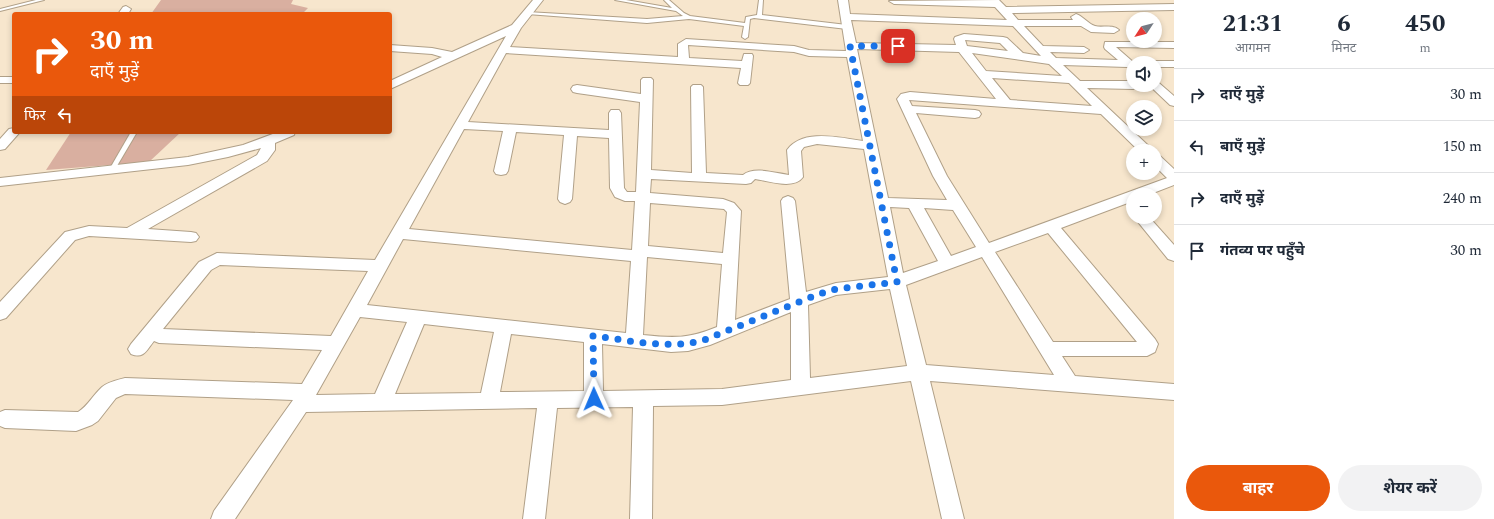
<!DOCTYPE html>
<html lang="hi">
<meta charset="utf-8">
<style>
:root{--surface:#fff;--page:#f2f2f3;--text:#1f2937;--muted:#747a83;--line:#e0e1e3;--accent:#ea580c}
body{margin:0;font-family:Spectral,"Noto Sans Devanagari",serif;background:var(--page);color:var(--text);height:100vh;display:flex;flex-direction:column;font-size:15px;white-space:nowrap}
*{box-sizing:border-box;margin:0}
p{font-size:13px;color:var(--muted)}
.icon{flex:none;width:22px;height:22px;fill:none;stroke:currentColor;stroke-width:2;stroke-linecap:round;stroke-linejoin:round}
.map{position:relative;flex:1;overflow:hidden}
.details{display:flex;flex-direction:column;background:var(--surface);width:320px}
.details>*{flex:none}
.guide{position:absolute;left:12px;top:12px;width:380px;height:122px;border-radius:4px;box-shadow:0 2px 6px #0003;background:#ea580c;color:#fff;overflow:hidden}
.needle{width:26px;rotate:234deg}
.fabs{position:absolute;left:1126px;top:12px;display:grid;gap:8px}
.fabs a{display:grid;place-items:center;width:36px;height:36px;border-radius:50%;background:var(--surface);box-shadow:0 2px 6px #0003;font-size:20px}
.pin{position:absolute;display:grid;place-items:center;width:34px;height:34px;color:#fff;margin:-17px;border-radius:8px;box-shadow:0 2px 6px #0006}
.me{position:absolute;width:44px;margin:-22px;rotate:359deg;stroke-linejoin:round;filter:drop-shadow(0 0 3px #0008)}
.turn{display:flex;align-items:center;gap:14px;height:84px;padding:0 12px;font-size:18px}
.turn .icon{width:52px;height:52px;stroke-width:2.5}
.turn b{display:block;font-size:28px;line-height:34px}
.then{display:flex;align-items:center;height:38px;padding:0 12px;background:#0003;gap:8px;font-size:15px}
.eta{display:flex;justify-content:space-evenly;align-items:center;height:68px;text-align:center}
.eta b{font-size:24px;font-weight:700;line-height:28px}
.primary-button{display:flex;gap:8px;margin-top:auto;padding:8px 12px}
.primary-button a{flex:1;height:46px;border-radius:24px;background:var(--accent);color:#fff;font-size:16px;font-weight:700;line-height:46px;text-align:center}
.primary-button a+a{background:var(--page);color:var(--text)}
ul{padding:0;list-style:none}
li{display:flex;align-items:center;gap:12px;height:52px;padding:0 12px;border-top:1px solid var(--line)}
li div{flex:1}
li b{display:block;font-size:15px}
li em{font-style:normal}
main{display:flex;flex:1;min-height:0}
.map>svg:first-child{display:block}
.green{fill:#d9afa0}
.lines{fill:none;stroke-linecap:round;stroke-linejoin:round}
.lane-casing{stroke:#b0a088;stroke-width:2}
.street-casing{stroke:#b0a088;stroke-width:2}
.lane{fill:#fff;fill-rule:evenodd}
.street{fill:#fff;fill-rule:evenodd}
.route{stroke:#1a73e8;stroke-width:7;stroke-dasharray:0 12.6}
</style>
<main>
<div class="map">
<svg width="1174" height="519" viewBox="0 0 1174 519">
<rect width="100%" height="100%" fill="#f7e6cd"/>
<g class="green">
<path d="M 161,0 L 293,0 L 291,4 L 308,8 L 302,14 L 151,14 Z"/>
<path d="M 71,132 L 181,132 L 149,162 L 46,170 Z"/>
</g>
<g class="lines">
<g class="lane-casing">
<g id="lane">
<path d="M 36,0 L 44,0 L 0,11 L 0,9 Z"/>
<path d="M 615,0 L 626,0 L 672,8 L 664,0 L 669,0 L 684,13 L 690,16 L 745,23 L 746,17 L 757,15 L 759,0 L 763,0 L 762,15 L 847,25 L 850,27 L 847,29 L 754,18 L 750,19 L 748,37 L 745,39 L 742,37 L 744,26 L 689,19 L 647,23 L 527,14 L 525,13 L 527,12 L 647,19 L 683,16 L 676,11 Z"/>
<path d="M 131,132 L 137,132 L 114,171 L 110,171 L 109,170 Z"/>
</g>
</g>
<g class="street-casing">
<g id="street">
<path d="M 533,0 L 543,0 L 521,28 L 510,47 L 678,57 L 678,44 L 686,39 L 794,46 L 809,50 L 846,51 L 838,0 L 848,0 L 850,14 L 1007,20 L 995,7 L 894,4 L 889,1 L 999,0 L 1006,7 L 1174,4 L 1174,10 L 1012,13 L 1018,20 L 1073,20 L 1071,17 L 1076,14 C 1083,16 1088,24 1095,26 C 1102,28 1113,24 1119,30 L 1114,33 L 1091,32 L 1081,26 L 1024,26 L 1043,46 L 1084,47 L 1089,50 L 1084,53 L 1050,52 L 1056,58 L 1118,60 L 1105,49 L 1104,47 L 1105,42 L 1174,42 L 1174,48 L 1116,47 L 1132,61 L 1137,62 L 1138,63 L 1133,63 L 1132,69 L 1127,67 L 1063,65 L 1080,81 L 1133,81 L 1133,85 L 1139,85 L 1137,87 L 1133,89 L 1087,88 L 1154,151 L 1139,151 L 1101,114 L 909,100 L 912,106 L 975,110 L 979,111 L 981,114 L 979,117 L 975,118 L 916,113 L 947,176 L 989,243 L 1167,178 L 1155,166 L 1155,155 L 1160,156 L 1174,169 L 1174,185 L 1148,195 L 1133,195 L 1133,201 L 1061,228 L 1155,339 L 1158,344 L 1155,352 L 1147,356 L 1062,356 L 1075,376 L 1174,384 L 1174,400 L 930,381 L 964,519 L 942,519 L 911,381 L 722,405 L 653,406 L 652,519 L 630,519 L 633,407 L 557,408 L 545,519 L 523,519 L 537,408 L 306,412 L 235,519 L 211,519 L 214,511 L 293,400 L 125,394 L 116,398 L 98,421 L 92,425 L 76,431 L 5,428 L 0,426 L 0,412 L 5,410 L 78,412 C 88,406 93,395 102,387 C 108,382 117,380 125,378 L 302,384 L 322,350 L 159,343 L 154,341 C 146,351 144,359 131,354 L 128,349 L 131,344 L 199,262 L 217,253 L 375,260 L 506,36 L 390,89 L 390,81 L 442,57 L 432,54 L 390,51 L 390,45 L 432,48 L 452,52 L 512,25 ZM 851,20 L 1013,26 L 1041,56 L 1023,53 L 1007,38 L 1003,37 L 964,34 L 955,37 L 954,39 L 956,45 L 856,43 ZM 965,40 L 1000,43 L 1008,51 L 967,46 ZM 688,45 L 794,52 L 809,56 L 847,57 L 863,141 C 840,138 803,128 787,150 L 789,175 C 775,173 754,166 743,175 L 706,173 L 703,87 L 701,85 L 693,85 L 691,87 L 692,173 L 651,170 L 653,80 L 651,78 L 643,78 L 641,80 L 641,94 L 577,85 L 573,86 L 571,89 L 573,92 L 577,93 L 640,102 L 636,192 L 627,192 L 624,188 L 621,113 L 619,110 L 611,110 L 609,113 L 609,130 L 468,122 L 506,53 L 741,68 L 738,83 L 740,85 L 748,85 L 750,83 L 753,56 L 752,54 L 744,54 L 742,61 L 689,58 ZM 857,49 L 959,52 L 996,99 L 910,92 L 901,94 L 897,99 L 933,176 L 947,200 L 888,198 ZM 972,53 L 1049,64 L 1062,76 L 986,71 ZM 992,78 L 1069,83 L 1092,106 L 1010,100 ZM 464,129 L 503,131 L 494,171 L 496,174 L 501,175 L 506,174 L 508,171 L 516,132 L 564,135 L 558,199 L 560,202 L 565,204 L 570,202 L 572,199 L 577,136 L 609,138 L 610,188 L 615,197 L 625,201 L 635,201 L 632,250 L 409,229 ZM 817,144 L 864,149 L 888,277 L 836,283 L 806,292 L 795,201 L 793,198 L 788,196 L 783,198 L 781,201 L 790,299 L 735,320 L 741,211 L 734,203 L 723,199 L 650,193 L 651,179 L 746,184 L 751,183 L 755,179 C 769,181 794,190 803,177 L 801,151 L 804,147 ZM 650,203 L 724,209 L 727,212 L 723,253 L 648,246 ZM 890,207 L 909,208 L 938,261 L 903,273 ZM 924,208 L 953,210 L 976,247 L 951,256 ZM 1048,233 L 1137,342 L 1053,342 L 995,252 ZM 403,239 L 631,261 L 626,333 L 367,305 ZM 647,257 L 722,264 L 717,327 C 688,339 674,338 643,335 ZM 982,257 L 1054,375 L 926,365 L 906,285 ZM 220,265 L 368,271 L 331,336 L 163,329 L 211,270 ZM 890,289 L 907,366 L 810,378 L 808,305 L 836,295 ZM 791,312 L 791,380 L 722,389 L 603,391 L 602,344 L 671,352 L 688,351 L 710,345 ZM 360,317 L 407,322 L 375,394 L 316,395 ZM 424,324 L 494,332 L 481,393 L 395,394 ZM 511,334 L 584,342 L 584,391 L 500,392 Z"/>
<path d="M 126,6 L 131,9 L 128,14 L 118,14 L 123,7 Z"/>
<path d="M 1155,61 L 1174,61 L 1174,67 L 1155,67 L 1155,63 L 1150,63 Z"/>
<rect x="0" y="77" width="14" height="6"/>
<path d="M 1155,81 L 1159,83 L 1174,96 L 1174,106 L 1170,105 L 1151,87 L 1149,85 L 1155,85 Z"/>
<path d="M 14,128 L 14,132 L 20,132 L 5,149 L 0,150 L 0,139 L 9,129 Z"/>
<path d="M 278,132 L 295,132 L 294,135 L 275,143 L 275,150 L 267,161 L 148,229 L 191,232 L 196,233 L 199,237 L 196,241 L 191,242 L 89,236 L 75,240 L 6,318 L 0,320 L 0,302 L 65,232 L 89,226 L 127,228 L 257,155 L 261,148 L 228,157 L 188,165 L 0,186 L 0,178 L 188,157 L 243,145 Z"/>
<path d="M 1134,217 L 1149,217 L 1174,245 L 1174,261 L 1168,259 Z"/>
</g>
</g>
<use href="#lane" class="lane"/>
<use href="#street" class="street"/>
</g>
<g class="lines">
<path class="route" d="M 594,399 L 593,336 C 629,340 668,350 704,340 L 819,294 L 836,289 L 897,282 L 850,46 L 898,46"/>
</g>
</svg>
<div class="fabs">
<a><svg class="needle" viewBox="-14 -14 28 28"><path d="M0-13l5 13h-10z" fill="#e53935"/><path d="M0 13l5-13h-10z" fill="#747a83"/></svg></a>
<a><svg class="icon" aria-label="sound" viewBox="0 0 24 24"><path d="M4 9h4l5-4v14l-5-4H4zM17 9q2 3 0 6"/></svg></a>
<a><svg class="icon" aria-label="layers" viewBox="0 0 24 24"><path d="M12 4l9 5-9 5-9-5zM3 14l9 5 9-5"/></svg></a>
<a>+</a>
<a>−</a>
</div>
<div class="pin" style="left:898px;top:46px;background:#d93025"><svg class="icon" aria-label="arrive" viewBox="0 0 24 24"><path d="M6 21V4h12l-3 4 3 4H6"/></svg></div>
<svg class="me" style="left:594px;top:399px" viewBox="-20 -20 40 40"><path d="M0-17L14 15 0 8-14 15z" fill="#1a73e8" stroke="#fff" stroke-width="4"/></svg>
<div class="guide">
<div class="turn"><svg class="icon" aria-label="right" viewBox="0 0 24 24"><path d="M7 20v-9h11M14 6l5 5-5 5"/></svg><div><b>30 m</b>दाएँ मुड़ें</div></div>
<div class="then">फिर<svg class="icon" aria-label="left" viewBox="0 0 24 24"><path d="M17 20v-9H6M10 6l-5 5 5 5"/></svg></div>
</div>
</div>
<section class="details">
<div class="eta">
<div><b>21:31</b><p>आगमन</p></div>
<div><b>6</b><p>मिनट</p></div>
<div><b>450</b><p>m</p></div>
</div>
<ul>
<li><svg class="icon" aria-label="right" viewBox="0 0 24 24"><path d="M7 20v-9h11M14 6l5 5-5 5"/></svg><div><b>दाएँ मुड़ें</b></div><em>30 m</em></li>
<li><svg class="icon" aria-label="left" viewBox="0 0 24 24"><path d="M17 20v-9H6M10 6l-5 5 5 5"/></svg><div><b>बाएँ मुड़ें</b></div><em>150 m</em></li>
<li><svg class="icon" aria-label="right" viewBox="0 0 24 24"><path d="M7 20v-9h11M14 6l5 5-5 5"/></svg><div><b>दाएँ मुड़ें</b></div><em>240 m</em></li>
<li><svg class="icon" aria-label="arrive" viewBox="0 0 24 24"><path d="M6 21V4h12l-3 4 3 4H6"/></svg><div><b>गंतव्य पर पहुँचे</b></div><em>30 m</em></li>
</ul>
<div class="primary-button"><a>बाहर</a><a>शेयर करें</a></div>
</section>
</main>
